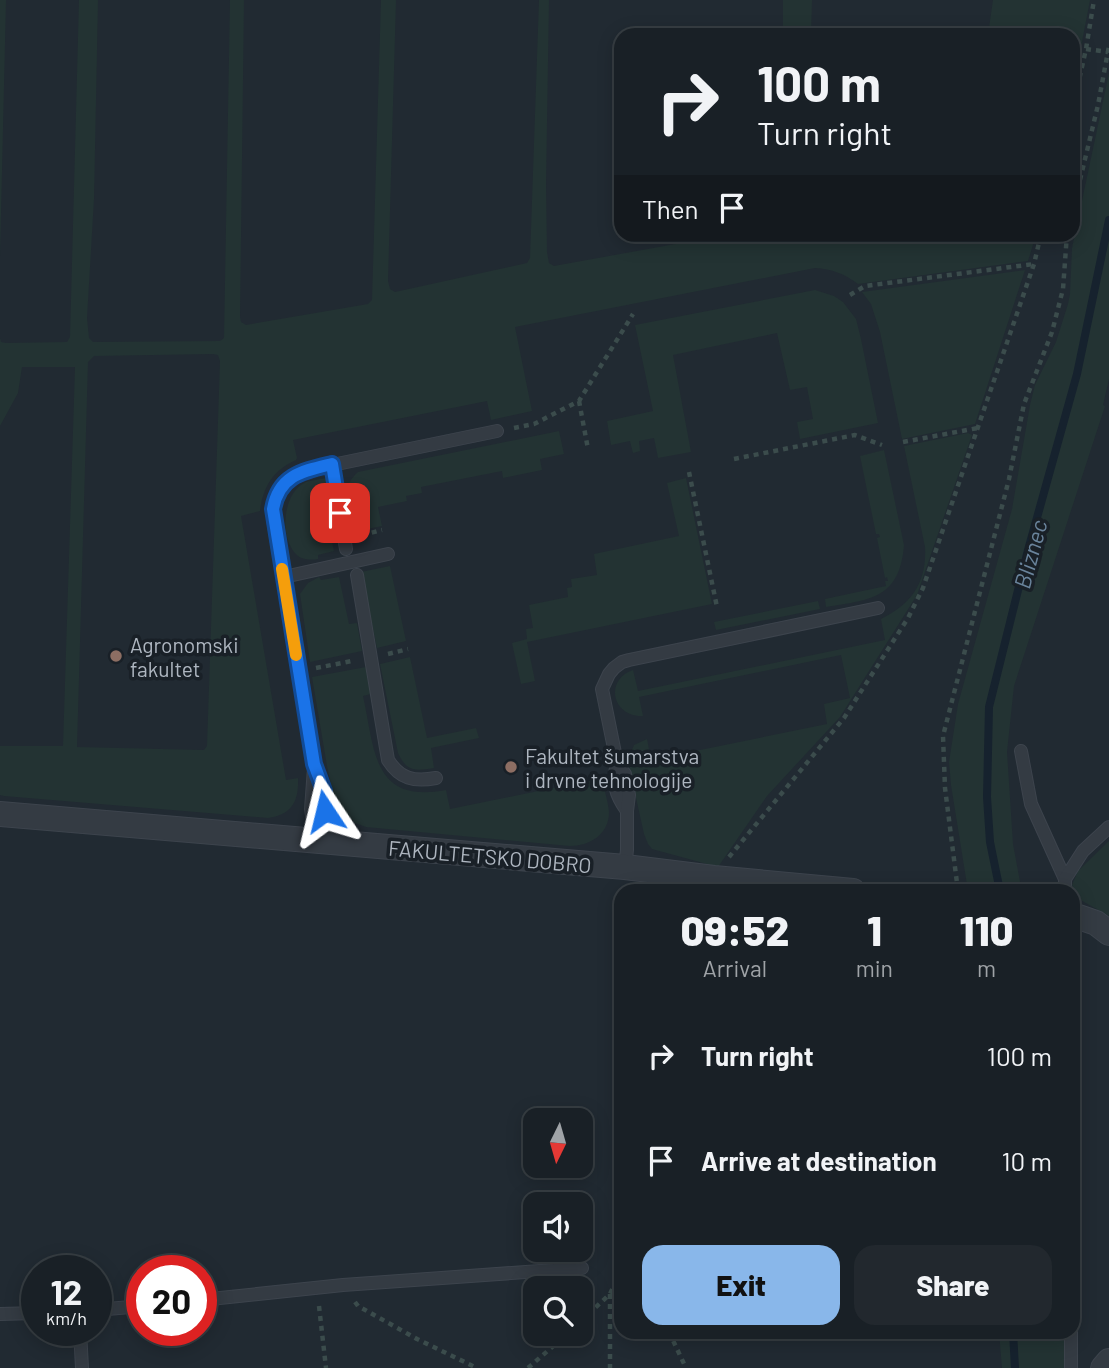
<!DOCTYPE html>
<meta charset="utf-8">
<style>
:root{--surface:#192026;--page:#22282e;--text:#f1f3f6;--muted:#9fa3a7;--line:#373e43;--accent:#89b7ea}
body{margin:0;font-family:Barlow,sans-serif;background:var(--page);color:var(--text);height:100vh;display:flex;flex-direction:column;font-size:26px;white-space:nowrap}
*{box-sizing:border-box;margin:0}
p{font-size:23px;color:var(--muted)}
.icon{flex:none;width:38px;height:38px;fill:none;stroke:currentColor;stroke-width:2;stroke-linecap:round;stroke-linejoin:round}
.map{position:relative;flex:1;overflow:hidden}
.side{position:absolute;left:614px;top:884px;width:466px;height:455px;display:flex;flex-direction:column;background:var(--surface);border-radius:21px;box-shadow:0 4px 18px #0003,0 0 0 2px var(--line)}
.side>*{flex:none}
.guide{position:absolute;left:614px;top:28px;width:466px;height:214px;border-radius:21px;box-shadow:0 4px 18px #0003,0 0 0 2px var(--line);background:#192026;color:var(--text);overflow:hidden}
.needle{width:46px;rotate:185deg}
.tools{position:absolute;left:523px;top:1108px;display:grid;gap:14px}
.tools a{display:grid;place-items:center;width:70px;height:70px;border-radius:14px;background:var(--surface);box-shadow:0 4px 18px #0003,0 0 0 2px var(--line);font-size:35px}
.speed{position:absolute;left:21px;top:1255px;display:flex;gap:14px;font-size:35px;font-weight:700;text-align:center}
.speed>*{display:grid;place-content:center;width:91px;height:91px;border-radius:50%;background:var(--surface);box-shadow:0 4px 18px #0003,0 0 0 2px var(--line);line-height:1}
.speed small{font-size:18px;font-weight:400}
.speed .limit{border:10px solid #d22;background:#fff;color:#111}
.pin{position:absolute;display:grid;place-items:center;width:60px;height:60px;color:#fff;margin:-30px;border-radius:14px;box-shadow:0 4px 10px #0006}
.me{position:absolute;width:77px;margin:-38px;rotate:350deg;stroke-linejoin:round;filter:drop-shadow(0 0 5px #0008)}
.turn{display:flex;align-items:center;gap:24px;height:147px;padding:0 28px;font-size:32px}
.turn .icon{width:91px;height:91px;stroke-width:2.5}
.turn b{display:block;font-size:49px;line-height:60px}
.then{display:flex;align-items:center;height:66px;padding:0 28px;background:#0003;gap:14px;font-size:26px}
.eta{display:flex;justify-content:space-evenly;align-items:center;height:119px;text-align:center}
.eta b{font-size:42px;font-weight:800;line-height:49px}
.primary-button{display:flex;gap:14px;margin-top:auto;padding:14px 28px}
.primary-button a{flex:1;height:80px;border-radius:21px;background:var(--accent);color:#111;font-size:28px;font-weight:800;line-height:80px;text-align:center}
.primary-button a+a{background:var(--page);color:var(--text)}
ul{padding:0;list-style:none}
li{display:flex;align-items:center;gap:21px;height:105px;padding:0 28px}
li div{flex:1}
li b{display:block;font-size:26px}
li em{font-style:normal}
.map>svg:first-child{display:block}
.green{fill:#233333;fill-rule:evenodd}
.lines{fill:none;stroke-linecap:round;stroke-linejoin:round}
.stream{stroke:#16222e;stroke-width:8}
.service-casing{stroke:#3d444d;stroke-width:14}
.minor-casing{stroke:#3d444d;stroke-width:26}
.path{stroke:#3b4c4c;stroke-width:4.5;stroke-dasharray:5 5;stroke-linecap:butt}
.service{stroke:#343b43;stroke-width:12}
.minor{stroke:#343b43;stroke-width:24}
.route-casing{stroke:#114b97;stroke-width:18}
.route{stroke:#1a73e8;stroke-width:12}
.slow{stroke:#f59e0b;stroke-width:12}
.education-dot{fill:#8d6e63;stroke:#192027;stroke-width:2.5}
.labels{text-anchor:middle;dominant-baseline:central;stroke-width:7;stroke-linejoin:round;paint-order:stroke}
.poi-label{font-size:21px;fill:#aeb6c0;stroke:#192027;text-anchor:start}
.street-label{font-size:21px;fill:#aeb6c0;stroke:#192027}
.water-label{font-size:23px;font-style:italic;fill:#6a849c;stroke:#192027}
</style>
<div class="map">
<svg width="1109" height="1368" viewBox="0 0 1109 1368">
<rect width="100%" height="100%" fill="#212a32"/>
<g class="green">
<path d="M 0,0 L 6,0 L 0,257 Z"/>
<path d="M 79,0 L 98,0 L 94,199 L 87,318 L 89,338 L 93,342 L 220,341 L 224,338 L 230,0 L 244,0 L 240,317 L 241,322 L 246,325 L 368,304 L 372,300 L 381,0 L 396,0 L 388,281 L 390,289 L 395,292 L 527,263 L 530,258 L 539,0 L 549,0 L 546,184 L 547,252 L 549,263 L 554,266 L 725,235 L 1036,235 L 1028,261 L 858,284 C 845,274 832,269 815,268 L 515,327 L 532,411 L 491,420 L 487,401 L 293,440 L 297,458 L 296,460 C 273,470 263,487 260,511 L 241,516 L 286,780 L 298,778 C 299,801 292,815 268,818 L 4,796 L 0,795 L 0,746 L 63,746 L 75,367 L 22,367 L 18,393 L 0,426 L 0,338 L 1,342 L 6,343 L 67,342 L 70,337 ZM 213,354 L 218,355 L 220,361 L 207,746 L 204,750 L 77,747 L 88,362 L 94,356 Z"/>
<path d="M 783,0 L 812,0 L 811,35 L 783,35 Z"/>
<path d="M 993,0 L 1090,0 L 1073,89 L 1073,35 L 988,35 Z"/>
<path d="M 1109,73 L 1109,379 L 1103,405 L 1105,406 L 1014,686 L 1007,752 L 1013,844 L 1021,887 L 1034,886 L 1034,891 L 968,891 L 951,785 L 949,762 L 958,704 L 1012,509 L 1030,405 L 1035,385 L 1056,342 L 1068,304 L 1070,294 L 1072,248 Z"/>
<path d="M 1025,270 L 975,424 L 902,439 L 880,332 L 871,304 L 862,292 Z"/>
<path d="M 815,290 L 834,296 L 843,302 L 856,319 L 861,339 L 878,423 L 800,439 L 797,422 L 813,419 L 807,387 L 790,390 L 777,333 L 673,355 L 691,452 L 658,458 L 654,438 L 639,441 L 640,451 L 633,453 L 630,441 L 611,445 L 607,421 L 653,411 L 635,325 Z"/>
<path d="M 559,431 L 564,454 L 540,459 L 542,470 L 503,478 L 502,471 L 421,487 L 422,493 L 406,496 L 407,501 L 378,507 L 382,526 L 353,532 C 348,509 338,489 358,472 Z"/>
<path d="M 968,433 L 972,435 L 917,595 L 840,717 L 767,796 L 718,867 L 652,849 L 648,844 L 644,834 L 629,766 L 629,757 L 634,745 L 647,739 L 651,760 L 827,724 L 824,704 L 850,698 L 841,655 L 639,697 L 643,716 C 612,717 604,680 633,670 L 638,691 L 885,640 L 881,619 C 912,604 927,582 925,547 L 904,446 Z"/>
<path d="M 884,450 L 904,545 C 900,598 871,600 826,607 L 825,599 L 886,586 L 885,581 L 888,581 L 887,577 L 885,578 L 877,538 L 880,537 L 879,534 L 876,534 L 860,456 Z"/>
<path d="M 327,478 L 334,512 L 326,514 L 334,551 L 318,555 L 318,559 C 311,560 302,560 297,555 C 279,539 282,492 306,482 C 312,480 321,479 327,478 Z"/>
<path d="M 686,478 L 712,604 L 527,642 L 535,681 L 521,684 L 512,643 L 527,639 L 526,629 L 533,628 L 529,605 L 568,597 L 567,588 L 572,587 L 571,579 L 597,575 L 594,554 L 679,536 L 667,483 Z"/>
<path d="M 390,566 L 406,641 L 377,648 L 361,572 Z"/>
<path d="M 319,577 L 321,580 L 339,577 L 349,624 L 357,623 L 362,651 L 310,662 L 300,594 L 308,583 Z"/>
<path d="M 818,601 L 820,609 L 716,630 L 714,622 Z"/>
<path d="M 410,657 L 427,738 L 476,728 L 479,738 L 431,748 L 434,768 C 415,771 407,772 398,753 L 380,664 Z"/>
<path d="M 366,667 L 371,694 L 363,696 C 375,750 372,804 446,790 L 450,809 L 602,778 C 604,789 608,801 609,812 C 609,835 589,846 570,846 L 366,827 L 355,823 L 344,811 L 337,811 L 327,766 L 312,677 Z"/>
<path d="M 1109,841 L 1109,916 L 1077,898 L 1072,885 L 1078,871 Z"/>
<path d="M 999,1332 L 1068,1332 L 1066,1368 L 1002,1368 Z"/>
</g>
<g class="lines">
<g class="stream">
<path d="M 1000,891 L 990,842 L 987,797 L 989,707 L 1028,550 L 1077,374 L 1109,220"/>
<path d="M 1013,1332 L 1015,1368"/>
</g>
<g class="service-casing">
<g id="service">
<path d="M 332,464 L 346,549"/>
<path d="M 357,575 L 388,760 C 400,779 414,782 436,778"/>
<path d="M 284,577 L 388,554"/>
<path d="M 1021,751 L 1031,804 L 1065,879"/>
<path d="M 617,763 C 612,783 615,794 627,811"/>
<path d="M 314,768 L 311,809 L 315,836"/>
<path d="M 315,841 C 328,804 328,800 314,764 L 273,519 C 273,496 283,481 303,471 L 497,431"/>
<path d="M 625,867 L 627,850 L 627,811 L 629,795 L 625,774 L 617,763 L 602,689 L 609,674 L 614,668 L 622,662 L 629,660 L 878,608"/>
<path d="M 1065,891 L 1065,879 L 1083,851 L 1109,827"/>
<path d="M 201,1300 L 343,1285 L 582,1268"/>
<path d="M 96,1310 L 142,1306"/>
<path d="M 0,1314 L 37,1313"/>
<path d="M 80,1330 L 82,1368"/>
<path d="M 1071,1332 L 1071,1368"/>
</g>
</g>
<g class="minor-casing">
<g id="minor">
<path d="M 0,814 L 625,867 L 714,878 L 853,891"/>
<path d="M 1073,915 L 1096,923 L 1109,933"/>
<path d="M 1103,1368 L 1109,1361"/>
</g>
</g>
<g class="path">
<path d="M 1086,49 L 1108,52"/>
<path d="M 1073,107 L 1086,49 L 1094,0"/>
<path d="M 1073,209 L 1098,105 L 1109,46"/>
<path d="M 850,295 L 865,286 L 1034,264"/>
<path d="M 579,401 L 588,449"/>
<path d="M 514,428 L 534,424 L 579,401 L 633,314"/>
<path d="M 903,442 L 978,428"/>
<path d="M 734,459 L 855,435 L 882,445"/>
<path d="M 689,472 L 717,607"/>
<path d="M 362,535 L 382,530"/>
<path d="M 388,654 L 408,649"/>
<path d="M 316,668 L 352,661"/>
<path d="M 729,857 L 844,718 L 908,618 L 923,588 L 978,427 L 1034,264 L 1041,234"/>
<path d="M 958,891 L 945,788 L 943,736 L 1009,479 L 1024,404 L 1052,332 L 1063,289 L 1067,234"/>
<path d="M 610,1294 L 610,1368"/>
<path d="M 355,1302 L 358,1306 L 417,1339 L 477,1368"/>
<path d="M 319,1306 L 326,1368"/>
<path d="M 581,1321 L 610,1294 L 621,1270"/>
<path d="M 669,1332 L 686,1368"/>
<path d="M 528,1368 L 567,1334"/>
</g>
<use href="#service" class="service"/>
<use href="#minor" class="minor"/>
</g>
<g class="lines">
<g class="route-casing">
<path id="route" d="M 325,811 L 324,791 L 314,764 L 273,509 C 279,475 303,471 332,464 L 340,513"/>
</g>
<use href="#route" class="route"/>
<path class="slow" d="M 282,569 L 296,655"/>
</g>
<g class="education-dot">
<circle cx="116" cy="656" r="7"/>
<circle cx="511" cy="767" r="7"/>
</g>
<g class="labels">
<g class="poi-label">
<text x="130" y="644">Agronomski<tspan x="130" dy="24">fakultet</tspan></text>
<text x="525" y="755">Fakultet šumarstva<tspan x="525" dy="24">i drvne tehnologije</tspan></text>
</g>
<g class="street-label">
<text transform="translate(490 856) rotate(5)">FAKULTETSKO DOBRO</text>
</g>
<g class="water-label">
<text transform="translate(1030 554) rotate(-75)">Bliznec</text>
</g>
</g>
</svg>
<div class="tools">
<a><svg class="needle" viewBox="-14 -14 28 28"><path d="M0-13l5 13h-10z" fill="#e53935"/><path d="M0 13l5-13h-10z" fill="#9fa3a7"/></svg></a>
<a><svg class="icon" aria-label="sound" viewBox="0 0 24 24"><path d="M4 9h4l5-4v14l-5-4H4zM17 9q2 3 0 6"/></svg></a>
<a><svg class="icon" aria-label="search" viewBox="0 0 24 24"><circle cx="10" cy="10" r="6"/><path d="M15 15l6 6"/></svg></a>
</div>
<div class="speed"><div>12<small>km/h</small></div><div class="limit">20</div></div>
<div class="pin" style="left:340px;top:513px;background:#d93025"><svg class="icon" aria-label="arrive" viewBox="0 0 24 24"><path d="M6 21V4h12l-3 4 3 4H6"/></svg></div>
<svg class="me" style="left:325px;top:811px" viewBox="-20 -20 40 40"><path d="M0-17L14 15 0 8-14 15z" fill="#1a73e8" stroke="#fff" stroke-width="4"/></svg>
<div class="guide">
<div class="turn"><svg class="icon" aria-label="right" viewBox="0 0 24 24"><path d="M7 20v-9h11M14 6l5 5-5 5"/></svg><div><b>100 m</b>Turn right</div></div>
<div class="then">Then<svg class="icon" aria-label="arrive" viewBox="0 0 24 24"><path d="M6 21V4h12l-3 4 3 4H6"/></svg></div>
</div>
<section class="side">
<div class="eta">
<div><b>09:52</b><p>Arrival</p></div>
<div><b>1</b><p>min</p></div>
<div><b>110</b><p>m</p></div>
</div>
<ul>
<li><svg class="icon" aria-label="right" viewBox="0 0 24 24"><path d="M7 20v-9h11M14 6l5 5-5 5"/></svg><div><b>Turn right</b></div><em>100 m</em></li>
<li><svg class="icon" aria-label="arrive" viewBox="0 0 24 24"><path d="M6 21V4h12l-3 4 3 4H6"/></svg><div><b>Arrive at destination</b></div><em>10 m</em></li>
</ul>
<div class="primary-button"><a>Exit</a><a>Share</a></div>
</section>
</div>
